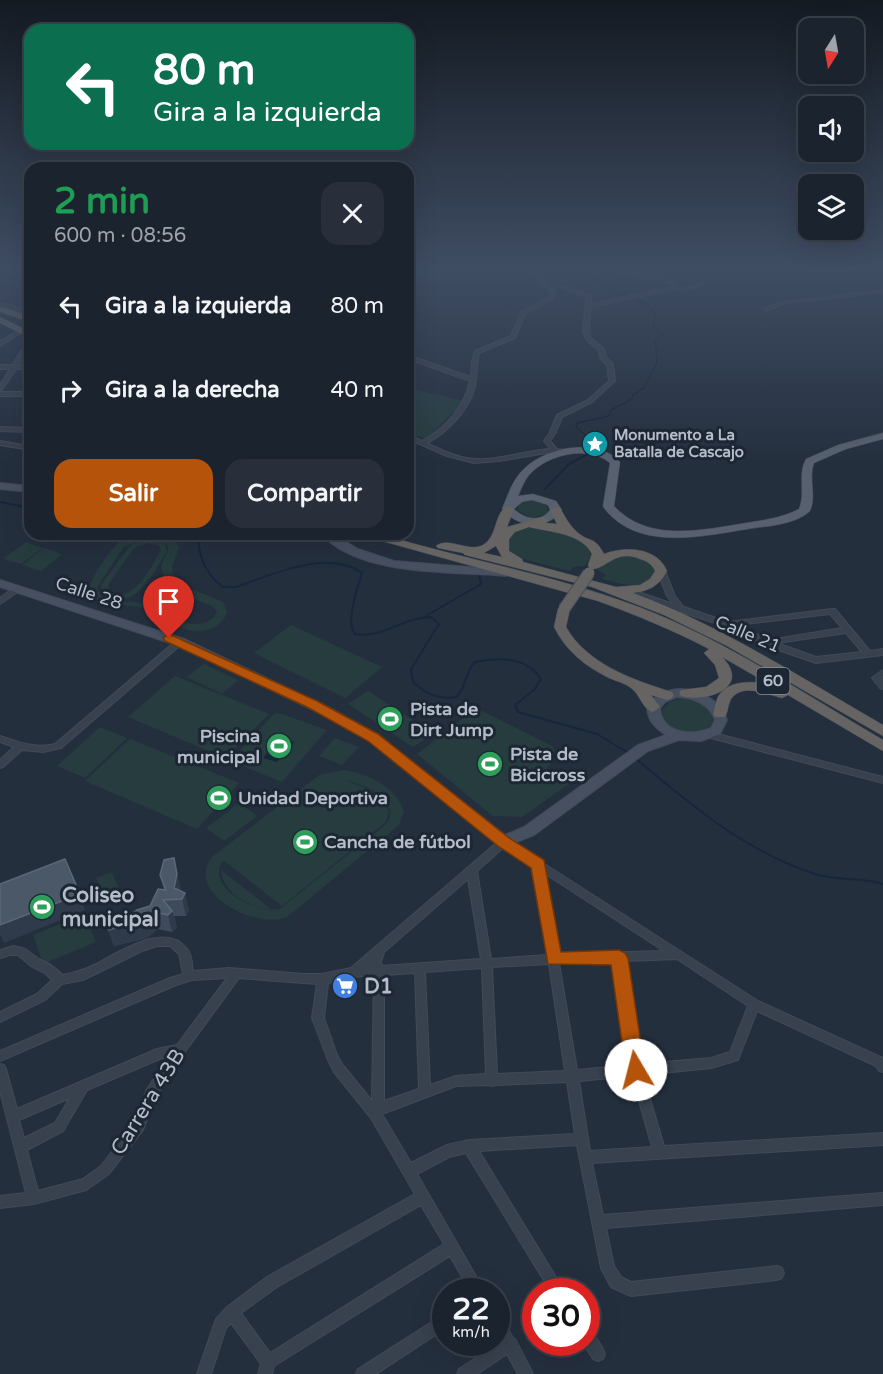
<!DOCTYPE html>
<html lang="es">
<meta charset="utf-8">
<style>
:root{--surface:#1b232e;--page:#282f3a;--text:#f1f3f6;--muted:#a0a4aa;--line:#39404a;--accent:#b45309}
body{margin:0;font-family:"Varela Round",sans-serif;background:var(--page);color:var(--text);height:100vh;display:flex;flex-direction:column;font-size:22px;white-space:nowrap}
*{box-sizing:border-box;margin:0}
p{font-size:20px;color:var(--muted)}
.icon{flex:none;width:33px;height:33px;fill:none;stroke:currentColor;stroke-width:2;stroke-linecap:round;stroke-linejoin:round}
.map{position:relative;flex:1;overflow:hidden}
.panel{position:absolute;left:24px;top:162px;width:390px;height:378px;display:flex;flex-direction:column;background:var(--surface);border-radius:18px;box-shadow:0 6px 24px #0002,0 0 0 2px var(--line)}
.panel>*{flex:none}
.banner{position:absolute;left:24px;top:24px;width:390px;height:126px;border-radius:18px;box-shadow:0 6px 24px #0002,0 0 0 2px var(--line);background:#0b6e4f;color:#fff;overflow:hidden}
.needle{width:39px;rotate:191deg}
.tools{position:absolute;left:798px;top:18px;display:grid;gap:12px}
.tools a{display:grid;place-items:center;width:66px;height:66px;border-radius:12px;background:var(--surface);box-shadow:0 6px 24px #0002,0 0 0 2px var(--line);font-size:30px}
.speed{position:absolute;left:432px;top:1278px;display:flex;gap:12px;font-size:30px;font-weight:700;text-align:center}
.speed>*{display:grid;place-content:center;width:78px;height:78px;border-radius:50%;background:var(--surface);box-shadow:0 6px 24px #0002,0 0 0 2px var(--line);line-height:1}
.speed small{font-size:15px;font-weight:400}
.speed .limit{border:9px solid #d22;background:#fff;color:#111}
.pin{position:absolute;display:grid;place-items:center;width:51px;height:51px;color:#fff;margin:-62px -26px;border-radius:50% 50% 50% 0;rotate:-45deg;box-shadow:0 0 6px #0007}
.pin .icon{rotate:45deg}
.me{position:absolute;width:66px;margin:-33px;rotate:352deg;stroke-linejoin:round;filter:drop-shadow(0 0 4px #0008)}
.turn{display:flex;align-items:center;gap:21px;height:126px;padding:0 30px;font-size:27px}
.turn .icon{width:78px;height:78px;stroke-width:2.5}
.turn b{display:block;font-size:42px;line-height:51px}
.round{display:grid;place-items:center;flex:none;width:63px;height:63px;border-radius:18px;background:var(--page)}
.head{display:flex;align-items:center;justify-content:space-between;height:102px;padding:0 30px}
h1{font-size:36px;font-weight:700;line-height:45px;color:#1e9e55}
.primary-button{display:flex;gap:12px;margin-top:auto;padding:12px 30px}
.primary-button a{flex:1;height:69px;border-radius:18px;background:var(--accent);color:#fff;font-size:24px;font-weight:700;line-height:69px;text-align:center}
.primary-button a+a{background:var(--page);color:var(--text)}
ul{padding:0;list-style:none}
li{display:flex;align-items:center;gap:18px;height:84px;padding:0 30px}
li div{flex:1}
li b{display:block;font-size:22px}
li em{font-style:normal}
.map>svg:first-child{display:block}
.green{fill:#263c3f;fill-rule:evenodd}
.water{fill:#17263c}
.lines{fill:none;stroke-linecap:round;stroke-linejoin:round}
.stream-far1{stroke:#17263c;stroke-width:1.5}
.stream{stroke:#17263c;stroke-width:2}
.minor-casing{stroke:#414a57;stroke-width:2}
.tertiary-casing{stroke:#414a57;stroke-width:2}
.secondary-casing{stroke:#414a57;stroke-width:2}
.primary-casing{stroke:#414a57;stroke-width:1}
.trunk-casing{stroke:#434c59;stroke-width:1}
.minor{fill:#38414e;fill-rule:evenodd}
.tertiary{fill:#38414e;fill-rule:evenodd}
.secondary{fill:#465061;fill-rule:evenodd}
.primary{fill:#56606e;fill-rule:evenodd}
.trunk{fill:#656462;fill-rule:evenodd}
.trunk-bridge-casing{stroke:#434c59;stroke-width:13;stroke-linecap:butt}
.trunk-bridge{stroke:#656462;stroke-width:11}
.wall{fill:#3f4b5c}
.shaded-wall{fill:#2f3b4b}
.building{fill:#4b5868;stroke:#5c6777;stroke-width:1.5}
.route{fill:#b45309;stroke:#753606;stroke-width:1.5}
.labels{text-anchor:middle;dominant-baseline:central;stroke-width:6;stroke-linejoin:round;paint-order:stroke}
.far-poi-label{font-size:15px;font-weight:bold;fill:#b4bcc9;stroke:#1d2633;text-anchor:start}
.shield{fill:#1d2633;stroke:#878f9c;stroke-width:1.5}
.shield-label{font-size:16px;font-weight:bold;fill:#b4bcc9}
.street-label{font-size:18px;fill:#b4bcc9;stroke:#1d2633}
.poi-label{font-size:18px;font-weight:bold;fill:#b4bcc9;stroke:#1d2633;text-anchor:start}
.near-poi-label{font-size:21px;font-weight:bold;fill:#b4bcc9;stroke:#1d2633;text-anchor:start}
.near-street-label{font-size:21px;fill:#b4bcc9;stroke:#1d2633}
</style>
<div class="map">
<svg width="883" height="1374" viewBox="0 0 883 1374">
<rect width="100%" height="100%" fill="#242f3e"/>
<g class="green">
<path d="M 408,388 L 464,401 L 427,439 L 408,434 Z"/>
<path d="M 533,500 L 547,505 L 548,513 L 532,518 L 517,510 L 520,503 Z"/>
<path d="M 531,527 C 552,531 581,532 592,554 L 585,566 L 573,567 L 570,571 L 523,559 L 512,553 L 507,546 L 508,535 L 523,528 Z"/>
<path d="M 140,534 C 155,534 172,531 179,547 L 172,567 L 173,574 L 192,589 L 223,602 L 227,611 C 225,620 220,624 212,628 C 186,640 166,616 143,608 C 125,603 104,608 89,594 C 86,585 109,551 117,544 C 124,538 132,536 140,534 ZM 139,540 L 129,547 L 101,585 L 102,593 C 133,616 154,572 167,551 L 164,541 L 169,548 L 161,566 L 164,579 L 181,594 L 212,606 L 217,612 C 214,619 207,623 198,624 C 182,626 166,609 151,605 C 135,600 114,604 100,594 L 97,587 L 123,548 ZM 148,543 L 158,545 L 161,550 C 150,568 136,602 110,593 L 108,585 L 134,548 Z"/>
<path d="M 26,542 L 43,548 L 21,564 L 3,559 Z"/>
<path d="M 44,548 L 62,554 L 41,571 L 22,565 Z"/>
<path d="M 624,554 L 648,560 L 656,570 C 647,593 621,584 602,579 L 606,575 L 597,570 L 599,565 Z"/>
<path d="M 291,625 L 382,667 L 345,698 L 254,653 Z"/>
<path d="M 204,664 L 238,680 L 222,694 L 187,677 Z"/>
<path d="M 175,676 L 269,714 L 225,758 L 128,717 Z"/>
<path d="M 368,691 L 433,733 L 413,747 L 348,704 Z"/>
<path d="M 679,699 C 694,698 708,703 714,717 C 711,743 662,736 662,710 L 670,702 Z"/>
<path d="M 476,708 L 552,746 L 558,756 L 547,768 L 569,784 L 522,817 L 493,816 L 417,754 Z"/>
<path d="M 276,712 L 327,730 L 282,782 L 230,761 Z"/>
<path d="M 100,727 L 127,738 L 85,778 L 57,766 Z"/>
<path d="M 335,738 L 359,747 L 342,765 L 319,756 Z"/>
<path d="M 130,739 L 239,783 L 197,829 L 85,781 Z"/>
<path d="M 343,770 C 369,774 394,785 404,811 L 399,825 L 287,917 C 254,930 184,892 212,857 L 319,775 ZM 345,780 C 362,783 404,801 386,824 L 280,909 C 257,914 204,888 223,860 L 282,906 L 386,822 L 389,811 C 381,791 361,787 345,780 Z"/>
<path d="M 239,803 L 257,816 L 224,841 L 206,828 Z"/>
<path d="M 221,870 L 271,909 C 250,908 223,894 221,870 Z"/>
<path d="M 112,872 L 123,898 L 107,905 L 96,878 Z"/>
<path d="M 84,914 L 96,942 L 43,964 L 33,935 Z"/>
</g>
<path class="water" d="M 280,737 L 294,742 L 277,762 L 263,758 Z"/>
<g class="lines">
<path class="stream-far1" d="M 581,269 C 588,273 593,281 599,284 C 617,295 647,296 656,317 L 652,326 L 664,334 L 655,340 L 657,363 L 644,388 L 633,395 L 632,399 L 611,410 L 609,416 L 577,423 L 576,427 L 590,439 L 590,444"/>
<g class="stream">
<path d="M 545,489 L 568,465 L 591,452 L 590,443"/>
<path d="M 0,502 L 30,508"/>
<path d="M 198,534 C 198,556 205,574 223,587 L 236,587 C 272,575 327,548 362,573 C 358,587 345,621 355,634 C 383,639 403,617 431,617 L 439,624 L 411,669 L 413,682 C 426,694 439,700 456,697 C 467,687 465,672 475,662 C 499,657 527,657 541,679 L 534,690 L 515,705 L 518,712 L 597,734 L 630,754"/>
<path d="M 426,616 L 481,584 L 479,572"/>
<path d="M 634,757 C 688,803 746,852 815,874 C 837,881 861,877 883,884"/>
</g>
<g class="minor-casing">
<g id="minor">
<path d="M 527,269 L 532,269 L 555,291 L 552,299 L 525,314 L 515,338 L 479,353 C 477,364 477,375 475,386 C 470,409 448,432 427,443 C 440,449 453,456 467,458 C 495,463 523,450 551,449 L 544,441 L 549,434 L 557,415 L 588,400 L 609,381 L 607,365 L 600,358 L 599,351 L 587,340 L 583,332 L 586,297 L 562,288 L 562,286 L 591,295 L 591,304 L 672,287 L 672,284 C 653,278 632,278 614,269 C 622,269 629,272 638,274 C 650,276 663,278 676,282 L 677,287 L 688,288 L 704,282 L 706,283 L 688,290 L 675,289 L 591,307 L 589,332 L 591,338 L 604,349 L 606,357 L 613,364 L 615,381 L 592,402 L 562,417 L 555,434 L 550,441 L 556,448 L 555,449 L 572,450 L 574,451 L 574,453 L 547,453 L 499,461 L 474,463 L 447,456 L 408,439 L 408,435 L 422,441 C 445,429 465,406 470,381 L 408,359 L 408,355 L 471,377 L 472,361 L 475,351 L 511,336 L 521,312 L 548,298 L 550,292 Z"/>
<path d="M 883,290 L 883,292 L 783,304 L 766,311 L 763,309 L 782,302 Z"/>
<path d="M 0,304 L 11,305 L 30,313 L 27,318 L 23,318 L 24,314 L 8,308 L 0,308 Z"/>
<path d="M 20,329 L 25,330 L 0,346 L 0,342 Z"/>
<path d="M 30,340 L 30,346 L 18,365 L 30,365 L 30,369 L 16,369 L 2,390 L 0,391 L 0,385 L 10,369 L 0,369 L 0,365 L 12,365 L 28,341 Z"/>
<rect x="0" y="392" width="30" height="4"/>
<path d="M 658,569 L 664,569 L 665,571 L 675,596 L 682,605 L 681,606 L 728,622 L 832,609 L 835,609 L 870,651 L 883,649 L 883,655 L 816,663 L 781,651 L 724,626 L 624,593 L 623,591 L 627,589 L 630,589 L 673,604 L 667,596 L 657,571 ZM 830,614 L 842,628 L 769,640 L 737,625 ZM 846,633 L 862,652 L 816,657 L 777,643 Z"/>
<path d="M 15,587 L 18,587 L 22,589 L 0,604 L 0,598 Z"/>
<path d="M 177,640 L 183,640 L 184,642 L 61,748 L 43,752 L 22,750 L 3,767 L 0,768 L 0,760 L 14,747 L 0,742 L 0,736 C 19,742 35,749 55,744 Z"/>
<path d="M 883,670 L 883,677 L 881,678 L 883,681 L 883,689 L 880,688 L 872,678 Z"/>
<path d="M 710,732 L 883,777 L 883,783 L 707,737 L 706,735 L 707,733 Z"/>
<path d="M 504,838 L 758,1001 L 883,1058 L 883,1072 L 879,1071 L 876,1066 L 757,1011 L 738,1060 L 711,1068 L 643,1075 L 664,1146 L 883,1133 L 883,1145 L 592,1163 L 603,1215 L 883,1193 L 883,1205 L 606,1228 L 614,1266 L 621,1277 L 631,1282 L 777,1266 L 782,1268 L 784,1273 L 782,1278 L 777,1280 L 631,1296 L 611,1287 L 601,1268 L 577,1145 L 479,1151 L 565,1292 L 551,1292 L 466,1153 L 449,1157 L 417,1174 L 485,1292 L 471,1292 L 450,1256 L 274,1366 L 272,1374 L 258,1374 L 261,1364 L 231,1323 L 226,1328 L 211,1374 L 197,1374 L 216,1319 L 227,1307 L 267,1277 L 415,1194 L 371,1118 L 334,1072 L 328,1060 L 312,1018 L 317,984 L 239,978 L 184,1053 L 156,1096 L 143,1130 L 109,1174 L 86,1190 L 34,1204 L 0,1208 L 0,1196 L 26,1193 L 0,1091 L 0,1064 L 4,1065 L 6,1069 L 17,1109 L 157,1049 L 177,1045 L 227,978 L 192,980 L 176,985 L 0,1061 L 0,1051 L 170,978 L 183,974 L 179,954 L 170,946 L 157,946 L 142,951 L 83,980 L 62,984 L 45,1000 L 0,1022 L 0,1012 L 37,994 L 52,980 L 45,973 L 31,966 L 18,955 L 10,955 L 0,958 L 0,950 L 14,946 L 25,949 L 39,959 L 51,965 L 63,975 C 74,973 84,970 94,965 C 118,953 166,920 187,949 C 192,954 192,964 193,971 L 229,968 L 303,974 L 322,974 L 351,968 L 501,839 ZM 504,847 L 533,866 L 547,955 L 491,959 L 477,871 ZM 544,873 L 664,951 L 558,954 ZM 468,879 L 481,959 L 382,966 L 381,962 L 384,952 ZM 677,959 L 748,1006 L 730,1052 L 711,1058 L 641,1064 L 625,961 ZM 614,961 L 630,1065 L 577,1070 L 559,963 ZM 549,964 L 565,1071 L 497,1074 L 492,967 ZM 482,968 L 486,1074 L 456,1076 L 430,1085 L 425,972 ZM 415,973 L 419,1089 L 384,1101 L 384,975 ZM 374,975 L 372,1101 L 342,1064 L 337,1055 L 324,1018 L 328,983 L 354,977 ZM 169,1057 L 147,1089 L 134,1123 L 101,1166 L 83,1179 L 38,1191 L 27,1150 L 63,1131 L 87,1090 L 162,1058 ZM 632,1076 L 652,1147 L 590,1151 L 579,1081 ZM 567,1082 L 575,1134 L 469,1140 L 447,1145 L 411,1163 L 382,1114 L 456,1086 L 488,1085 L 492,1086 L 496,1085 ZM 70,1098 L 55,1123 L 24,1138 L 19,1120 ZM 421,1205 L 444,1244 L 270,1353 L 241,1313 L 277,1287 Z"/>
<path d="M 446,1313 L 446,1328 L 376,1374 L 356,1374 L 358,1369 Z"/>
<path d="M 496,1315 L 501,1317 L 513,1338 L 515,1339 L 533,1374 L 518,1374 L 507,1354 L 477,1374 L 457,1374 L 459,1369 L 500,1342 L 496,1336 Z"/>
<path d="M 586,1329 C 595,1333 602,1346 605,1354 L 603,1359 L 598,1361 L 593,1359 L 582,1342 L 586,1342 Z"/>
</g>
</g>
<g class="tertiary-casing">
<g id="tertiary">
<path d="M 0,427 L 30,428 L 30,432 L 0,431 Z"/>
<path d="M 0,441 L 30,446 L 30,450 L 0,445 Z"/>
</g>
</g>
<g class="secondary-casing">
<g id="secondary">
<path d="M 0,483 L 30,486 L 30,492 L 0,489 Z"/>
<path d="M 321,534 L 333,534 L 358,549 L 394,561 L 506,570 L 511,573 L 506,576 C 452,571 361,577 321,534 Z"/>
<path d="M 0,580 L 184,639 L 334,710 L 377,734 L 505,835 L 524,827 L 638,745 L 666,735 C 655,728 648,721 647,708 C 650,704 653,699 656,697 C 680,679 718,693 727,720 L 720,734 L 701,741 L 679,740 L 648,751 L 534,835 L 504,847 L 499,846 L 369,740 L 326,716 L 176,645 L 0,587 ZM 677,697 C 694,698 709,703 715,720 L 711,728 C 692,736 662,734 660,708 L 665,702 Z"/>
</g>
</g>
<g class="primary-casing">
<path id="primary" d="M 883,433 L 883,439 L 846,449 L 814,463 C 808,479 817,495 810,511 C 795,525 767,526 748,529 C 703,536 638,552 604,508 L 603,506 L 610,463 C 589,445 549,454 531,473 C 525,479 522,487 519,494 L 518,496 L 533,494 L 556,501 L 562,510 C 547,531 518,528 502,509 C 508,495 513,478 525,468 C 547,447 598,437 620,462 L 614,506 C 648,543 702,530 746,523 C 764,520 782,518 799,509 C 806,492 797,475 806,459 L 838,445 ZM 532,500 L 548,505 L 550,510 C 540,523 525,519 514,509 L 522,502 Z"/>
</g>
<g class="trunk-casing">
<g id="trunk">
<path d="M 0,307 L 30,316 L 30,322 L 0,312 Z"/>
<path d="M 0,317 L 30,332 L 30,338 L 0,323 Z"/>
<path d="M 508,506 L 514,509 L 507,527 L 543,517 L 549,520 L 546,523 L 557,524 L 550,510 L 556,507 L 560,508 C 565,517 570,526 577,532 C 589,543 594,535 604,554 C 625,546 657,547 667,571 C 659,586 649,591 633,593 C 722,626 801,678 883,725 L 883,736 L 727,646 L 664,615 L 592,587 L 465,555 L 463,553 L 438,548 L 436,546 C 449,536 468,553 483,545 C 498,537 494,511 508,506 ZM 529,527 C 549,532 582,533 592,554 L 588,565 L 590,569 C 605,571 615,548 640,559 C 647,561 652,564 655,571 L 650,579 L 640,585 L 616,587 L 523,562 L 522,559 L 509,551 L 509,539 L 515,532 ZM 496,546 L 502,557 L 484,553 Z"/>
<path d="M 362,534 L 380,534 C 466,560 555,575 639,607 C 725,640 803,693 883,740 L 883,751 L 788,695 L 782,698 C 768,695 743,682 731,699 C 728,704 728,712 725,717 L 715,717 L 713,714 C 715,708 716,700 719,695 C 730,679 755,681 771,685 L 722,657 C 752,687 707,703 681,696 L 679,693 L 681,690 L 706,687 L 719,678 L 715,665 L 704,653 L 709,649 C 673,630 636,615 598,601 L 364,536 Z"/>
<path d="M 564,605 L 570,609 L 566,627 C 587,664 633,680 672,692 L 674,695 L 672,698 L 667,700 L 651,695 L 660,707 L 653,712 C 642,709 640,694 631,688 C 625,683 616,681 609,678 C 585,666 566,651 554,627 L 558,609 Z"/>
</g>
</g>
<use href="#minor" class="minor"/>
<use href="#tertiary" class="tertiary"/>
<use href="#secondary" class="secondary"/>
<use href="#primary" class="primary"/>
<use href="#trunk" class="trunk"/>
<g class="trunk-bridge-casing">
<path id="trunk-bridge" d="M 564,609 L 589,573"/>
</g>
<use href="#trunk-bridge" class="trunk-bridge"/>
</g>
<path class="wall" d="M 160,875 L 181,891 L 189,910 L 186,916 L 174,916 L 177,928 L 172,932 L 158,929 L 147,938 L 114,946 L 108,930 L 150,906 L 164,890 Z"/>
<g class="shaded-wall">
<path d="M 174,858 L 181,891 L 179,899 L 174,888 Z"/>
<path d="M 185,893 L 189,910 L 186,916 L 182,899 Z"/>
<path d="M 80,894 L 85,910 L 4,943 L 0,934 L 0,925 Z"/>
<path d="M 172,911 L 177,928 L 172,932 L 168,915 Z"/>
<path d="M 154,912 L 158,929 L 147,938 L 114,946 L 108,930 Z"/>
</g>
<g class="building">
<path d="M 174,858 L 177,874 L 174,888 L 185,893 L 182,899 L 163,900 L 172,911 L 168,915 L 154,912 L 142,921 L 108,930 L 137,910 L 150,906 L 158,889 L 166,890 L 160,875 L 164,860 Z"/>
<path d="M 65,859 L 80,894 L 0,925 L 0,884 Z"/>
</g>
<linearGradient id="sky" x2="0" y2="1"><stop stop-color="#141a22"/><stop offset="0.58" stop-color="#3f4d63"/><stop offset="1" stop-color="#3f4d63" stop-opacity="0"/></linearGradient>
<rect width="883" height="462" fill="url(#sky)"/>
<path class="route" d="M 169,634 L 317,701 L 378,734 L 509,838 L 544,860 L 561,952 L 619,950 L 625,953 L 628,958 L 645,1070 L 643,1076 L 636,1079 L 629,1076 L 626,1070 L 611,965 L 548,964 L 531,868 L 498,846 L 368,741 L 307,707 L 165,641 L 163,638 Z"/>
<defs>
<g id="sight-disc" transform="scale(1.35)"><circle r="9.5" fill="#0f9aa8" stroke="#1d2633"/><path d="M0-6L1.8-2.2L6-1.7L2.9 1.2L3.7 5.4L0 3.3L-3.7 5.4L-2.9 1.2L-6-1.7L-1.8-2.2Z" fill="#fff"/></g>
<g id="stadium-disc" transform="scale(1.35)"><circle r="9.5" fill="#2e9e5b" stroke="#1d2633"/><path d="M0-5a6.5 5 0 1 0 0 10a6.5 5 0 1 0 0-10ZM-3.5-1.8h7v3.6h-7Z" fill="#fff"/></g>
<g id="supermarket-disc" transform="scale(1.35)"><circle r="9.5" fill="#3f7fe0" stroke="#1d2633"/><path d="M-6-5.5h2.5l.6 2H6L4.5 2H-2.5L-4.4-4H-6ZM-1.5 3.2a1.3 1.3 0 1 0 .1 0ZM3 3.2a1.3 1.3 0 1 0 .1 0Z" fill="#fff"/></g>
</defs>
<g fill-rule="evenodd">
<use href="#sight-disc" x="595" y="444"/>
<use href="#stadium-disc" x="390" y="719"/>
<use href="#stadium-disc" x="279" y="746"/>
<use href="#stadium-disc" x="490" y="764"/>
<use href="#stadium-disc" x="219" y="798"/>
<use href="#stadium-disc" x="305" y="842"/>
<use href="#stadium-disc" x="42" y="907"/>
<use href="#supermarket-disc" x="345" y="986"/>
</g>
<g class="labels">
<g class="far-poi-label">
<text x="614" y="435">Monumento a La<tspan x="614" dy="17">Batalla de Cascajo</tspan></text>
</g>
<rect class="shield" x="756.5" y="668" width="33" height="26" rx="4.5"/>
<g class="shield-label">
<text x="773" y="681">60</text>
</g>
<g class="street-label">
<text transform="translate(89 593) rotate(18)">Calle 28</text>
<text transform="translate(748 634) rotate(23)">Calle 21</text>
</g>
<g class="poi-label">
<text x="410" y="709">Pista de<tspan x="410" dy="21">Dirt Jump</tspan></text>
<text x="260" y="736" text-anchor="end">Piscina<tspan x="260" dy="21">municipal</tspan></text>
<text x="510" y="754">Pista de<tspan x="510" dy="21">Bicicross</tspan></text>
<text x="238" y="798">Unidad Deportiva</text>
<text x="324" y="842">Cancha de fútbol</text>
</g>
<g class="near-poi-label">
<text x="62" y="895">Coliseo<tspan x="62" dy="24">municipal</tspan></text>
<text x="364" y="986">D1</text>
</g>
<g class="near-street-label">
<text transform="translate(148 1102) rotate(-58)">Carrera 43B</text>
</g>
</g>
</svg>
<div class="tools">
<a><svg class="needle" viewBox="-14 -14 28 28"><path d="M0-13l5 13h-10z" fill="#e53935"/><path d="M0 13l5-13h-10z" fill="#a0a4aa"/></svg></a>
<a><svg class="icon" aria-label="sound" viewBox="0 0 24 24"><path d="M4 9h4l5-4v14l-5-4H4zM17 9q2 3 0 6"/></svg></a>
<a><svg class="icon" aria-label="layers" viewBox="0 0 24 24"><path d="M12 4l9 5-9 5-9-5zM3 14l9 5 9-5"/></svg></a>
</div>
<div class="speed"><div>22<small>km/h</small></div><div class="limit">30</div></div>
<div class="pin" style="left:169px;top:638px;background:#d93025"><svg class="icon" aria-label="arrive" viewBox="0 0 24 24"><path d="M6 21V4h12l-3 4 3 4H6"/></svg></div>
<svg class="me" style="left:636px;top:1070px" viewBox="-20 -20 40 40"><circle r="19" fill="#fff"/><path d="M0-13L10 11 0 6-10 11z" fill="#b45309"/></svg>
<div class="banner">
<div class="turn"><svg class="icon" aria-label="left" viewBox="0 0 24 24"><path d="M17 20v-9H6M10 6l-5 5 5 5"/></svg><div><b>80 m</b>Gira a la izquierda</div></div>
</div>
<section class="panel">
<div class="head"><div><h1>2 min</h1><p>600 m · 08:56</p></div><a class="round"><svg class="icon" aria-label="close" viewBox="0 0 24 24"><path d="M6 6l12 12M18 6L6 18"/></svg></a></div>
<ul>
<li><svg class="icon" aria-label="left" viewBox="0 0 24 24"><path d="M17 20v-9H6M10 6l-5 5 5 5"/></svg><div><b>Gira a la izquierda</b></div><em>80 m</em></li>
<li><svg class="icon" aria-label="right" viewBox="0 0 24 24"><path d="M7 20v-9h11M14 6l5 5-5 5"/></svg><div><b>Gira a la derecha</b></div><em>40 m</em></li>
</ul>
<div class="primary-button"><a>Salir</a><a>Compartir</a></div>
</section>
</div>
